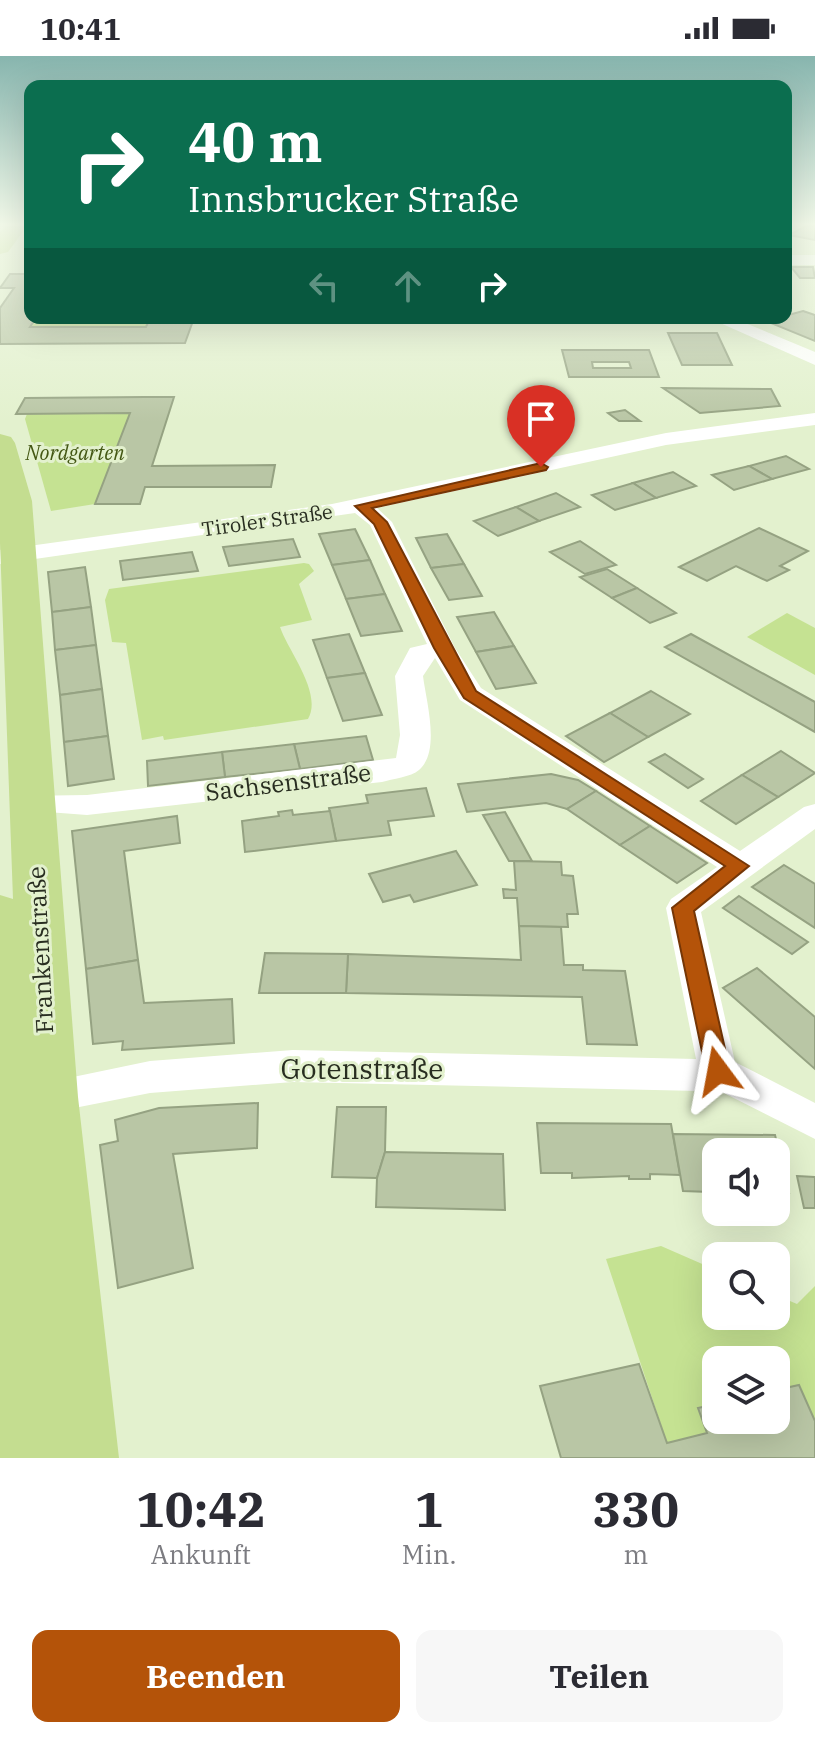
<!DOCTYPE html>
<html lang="de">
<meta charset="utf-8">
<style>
:root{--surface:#fff;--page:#f7f7f7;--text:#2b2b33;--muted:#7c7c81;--accent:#b45309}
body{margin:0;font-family:"IBM Plex Serif",serif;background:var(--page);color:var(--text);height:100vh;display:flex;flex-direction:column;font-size:30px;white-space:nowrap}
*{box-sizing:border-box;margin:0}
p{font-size:26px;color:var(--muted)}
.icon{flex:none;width:44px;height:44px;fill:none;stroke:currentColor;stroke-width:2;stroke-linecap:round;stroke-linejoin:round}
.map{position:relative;height:1402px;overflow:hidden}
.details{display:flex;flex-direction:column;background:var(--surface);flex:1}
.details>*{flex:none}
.banner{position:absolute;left:24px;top:24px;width:768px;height:244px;border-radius:16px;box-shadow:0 8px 32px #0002;background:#0b6e4f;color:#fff;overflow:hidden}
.fabs{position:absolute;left:702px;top:1082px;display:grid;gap:16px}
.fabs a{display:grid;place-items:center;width:88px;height:88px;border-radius:16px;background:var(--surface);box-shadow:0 8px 32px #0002;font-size:40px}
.pin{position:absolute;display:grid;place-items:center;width:68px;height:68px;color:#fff;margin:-82px -34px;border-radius:50% 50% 50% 0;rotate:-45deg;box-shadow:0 0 8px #0007}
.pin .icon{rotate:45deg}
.me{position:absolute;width:88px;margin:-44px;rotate:347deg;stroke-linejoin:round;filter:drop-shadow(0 0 6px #0008)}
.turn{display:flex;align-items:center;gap:28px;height:168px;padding:0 32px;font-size:36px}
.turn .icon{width:104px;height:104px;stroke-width:2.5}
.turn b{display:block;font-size:56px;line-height:68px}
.lanes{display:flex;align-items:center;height:76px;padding:0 32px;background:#0003;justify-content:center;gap:40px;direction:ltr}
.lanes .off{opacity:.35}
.eta{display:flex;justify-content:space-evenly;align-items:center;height:136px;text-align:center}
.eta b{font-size:48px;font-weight:700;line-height:56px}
.primary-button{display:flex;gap:16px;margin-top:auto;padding:16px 32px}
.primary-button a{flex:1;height:92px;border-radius:16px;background:var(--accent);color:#fff;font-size:32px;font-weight:700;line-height:92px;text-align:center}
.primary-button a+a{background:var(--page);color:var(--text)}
.status{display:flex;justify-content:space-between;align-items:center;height:56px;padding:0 40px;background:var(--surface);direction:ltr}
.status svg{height:22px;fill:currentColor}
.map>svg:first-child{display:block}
.green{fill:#c5e292}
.building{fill:#b9c6a5;stroke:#95a282;stroke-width:2;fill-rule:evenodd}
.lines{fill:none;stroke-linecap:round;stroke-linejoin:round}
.minor{fill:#fff;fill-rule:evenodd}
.primary{fill:#c4dd90;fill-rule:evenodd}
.route{fill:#b45309;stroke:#753606;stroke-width:2}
.labels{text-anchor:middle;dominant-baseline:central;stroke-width:6;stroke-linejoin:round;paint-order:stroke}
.far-park-label{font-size:20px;font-style:italic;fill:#435713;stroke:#e3f1ce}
.far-street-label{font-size:20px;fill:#282d20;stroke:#e3f1ce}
.street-label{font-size:24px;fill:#282d20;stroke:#e3f1ce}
.near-street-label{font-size:28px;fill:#282d20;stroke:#e3f1ce}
</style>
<div class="status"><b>10:41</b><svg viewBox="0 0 49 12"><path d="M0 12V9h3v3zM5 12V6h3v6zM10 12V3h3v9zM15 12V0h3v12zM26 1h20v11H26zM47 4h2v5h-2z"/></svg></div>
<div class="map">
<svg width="815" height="1402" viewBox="0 0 815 1402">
<rect width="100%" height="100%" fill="#e3f1ce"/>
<g class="green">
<path d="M 36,262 L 52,262 L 51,268 L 150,262 L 146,271 L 30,271 Z"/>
<path d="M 130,357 L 95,448 L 51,455 L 25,363 L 27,358 Z"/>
<path d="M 304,507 L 309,508 L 314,515 L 299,528 L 312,564 L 280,571 C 288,595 323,637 308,663 L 164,684 L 163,680 L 142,684 L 126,587 L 112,586 L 105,544 L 109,533 Z"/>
<path d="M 787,557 L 815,572 L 815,619 L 747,581 Z"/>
<path d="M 661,1190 L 716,1214 L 716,1260 L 776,1260 L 776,1239 L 797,1248 L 815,1230 L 815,1365 L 776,1334 L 776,1304 L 716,1304 L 716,1348 L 698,1352 L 707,1377 L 667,1387 L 606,1203 Z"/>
</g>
<g class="building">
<path d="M 806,170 L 815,170 L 815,184 L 789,179 Z"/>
<path d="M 791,211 L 813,211 L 815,222 L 800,222 Z"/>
<path d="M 10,218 L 30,218 L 30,262 L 36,262 L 30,271 L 146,271 L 150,262 L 194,262 L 185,287 L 0,288 L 0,252 L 14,232 L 0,232 Z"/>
<path d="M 803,255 L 815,259 L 815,285 L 766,265 Z"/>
<path d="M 668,277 L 717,277 L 732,309 L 682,309 Z"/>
<path d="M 562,294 L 649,294 L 659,321 L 569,321 ZM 592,306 L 629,306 L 631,312 L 593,312 Z"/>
<path d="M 663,332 L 771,333 L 780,350 L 700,357 Z"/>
<path d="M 145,341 L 174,341 L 152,410 L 275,409 L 271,431 L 145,431 L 140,448 L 95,448 L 130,357 L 16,358 L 25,342 Z"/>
<path d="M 625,354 L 640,365 L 619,365 L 608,357 Z"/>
<path d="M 786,400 L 809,413 L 772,423 L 749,410 Z"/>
<path d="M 749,410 L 772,423 L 734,434 L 712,419 Z"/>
<path d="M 673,416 L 696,430 L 656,442 L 633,427 Z"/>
<path d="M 633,427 L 656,442 L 615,454 L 592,439 Z"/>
<path d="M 556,437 L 580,451 L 539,465 L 516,451 Z"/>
<path d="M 516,451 L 539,465 L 498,480 L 474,465 Z"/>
<path d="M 759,472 L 808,495 L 780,510 L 789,514 L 767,525 L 736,510 L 707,525 L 679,511 Z"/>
<path d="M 355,473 L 370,504 L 332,509 L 319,478 Z"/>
<path d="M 447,478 L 464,508 L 431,512 L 416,482 Z"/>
<path d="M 293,483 L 300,501 L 229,510 L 223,491 Z"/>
<path d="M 580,485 L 616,509 L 585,518 L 550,496 Z"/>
<path d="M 192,496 L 198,515 L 123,524 L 120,505 Z"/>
<path d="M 370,504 L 385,538 L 346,543 L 332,509 Z"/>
<path d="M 464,508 L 482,540 L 449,544 L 431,512 Z"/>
<path d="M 85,511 L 91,551 L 52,556 L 48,516 Z"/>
<path d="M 607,513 L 637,532 L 612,542 L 580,521 Z"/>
<path d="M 637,532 L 676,557 L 650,567 L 612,542 Z"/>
<path d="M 385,538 L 402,575 L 361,580 L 346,543 Z"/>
<path d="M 91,551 L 96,589 L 55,594 L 52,556 Z"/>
<path d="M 494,556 L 514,590 L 476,596 L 457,561 Z"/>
<path d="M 349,578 L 365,617 L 327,622 L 313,584 Z"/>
<path d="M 691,578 L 815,646 L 815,676 L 665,591 Z"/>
<path d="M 96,589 L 102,633 L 60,639 L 55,594 Z"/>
<path d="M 514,590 L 536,627 L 496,633 L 476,596 Z"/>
<path d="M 365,617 L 382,659 L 343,665 L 327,622 Z"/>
<path d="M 102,633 L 108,680 L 64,686 L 60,639 Z"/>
<path d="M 651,635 L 690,658 L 648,681 L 610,657 Z"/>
<path d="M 610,657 L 648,681 L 604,706 L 566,680 Z"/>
<path d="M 108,680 L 114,723 L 68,730 L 64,686 Z"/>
<path d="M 366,680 L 373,704 L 300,713 L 294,688 Z"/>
<path d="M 294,688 L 300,713 L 225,721 L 222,696 Z"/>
<path d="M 781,695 L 815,717 L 778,741 L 742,719 Z"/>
<path d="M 222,696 L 225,721 L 148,730 L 147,705 Z"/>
<path d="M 665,698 L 703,723 L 688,732 L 649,706 Z"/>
<path d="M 551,718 L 578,724 L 596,735 L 567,753 L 546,747 L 467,756 L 458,728 Z"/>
<path d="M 742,719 L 778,741 L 736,768 L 701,745 Z"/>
<path d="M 426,732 L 434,760 L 388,765 L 391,779 L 336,785 L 329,752 L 368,747 L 366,739 Z"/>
<path d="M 596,735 L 650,770 L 620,789 L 567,753 Z"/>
<path d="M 292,754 L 293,759 L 330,755 L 336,785 L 245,796 L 242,765 L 279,760 L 278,756 Z"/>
<path d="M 505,756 L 532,805 L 509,805 L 483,759 Z"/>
<path d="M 177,760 L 180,787 L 124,795 L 138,904 L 86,913 L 72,775 Z"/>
<path d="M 650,770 L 707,807 L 677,827 L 620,789 Z"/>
<path d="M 456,795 L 477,829 L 414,846 L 410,839 L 383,846 L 369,818 Z"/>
<path d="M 514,805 L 561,806 L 562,819 L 573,820 L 578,858 L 567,858 L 568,871 L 519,870 L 517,842 L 504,842 L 503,833 L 516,834 Z"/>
<path d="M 784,809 L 815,828 L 815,872 L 752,831 Z"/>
<path d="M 739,840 L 808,886 L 792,898 L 723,852 Z"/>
<path d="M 519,870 L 561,871 L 564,909 L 583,909 L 583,914 L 625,915 L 637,989 L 587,988 L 582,941 L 346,937 L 348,898 L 521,904 Z"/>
<path d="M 265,897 L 348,898 L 346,937 L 259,937 Z"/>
<path d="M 138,904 L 144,947 L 232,943 L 234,987 L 122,994 L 123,985 L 93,988 L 86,913 Z"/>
<path d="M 757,912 L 815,961 L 815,1013 L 723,932 Z"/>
<path d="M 258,1047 L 257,1092 L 173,1098 L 193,1212 L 118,1232 L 100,1089 L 118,1085 L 115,1064 L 159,1052 Z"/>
<path d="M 337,1051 L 386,1051 L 385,1096 L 377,1122 L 332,1121 Z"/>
<path d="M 537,1067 L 671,1068 L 680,1119 L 650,1118 L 650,1123 L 629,1123 L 629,1120 L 572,1122 L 572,1117 L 541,1117 Z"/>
<path d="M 673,1078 L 775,1079 L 789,1137 L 776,1137 L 776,1096 L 716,1096 L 716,1141 L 711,1141 L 710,1136 L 683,1135 Z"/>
<path d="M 385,1096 L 503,1098 L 505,1154 L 376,1151 L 377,1122 Z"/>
<path d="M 797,1120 L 815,1121 L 815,1152 L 804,1152 Z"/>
<path d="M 639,1308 L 667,1387 L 707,1377 L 698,1352 L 716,1348 L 716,1364 L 776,1364 L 776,1334 L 799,1329 L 815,1365 L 815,1402 L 561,1402 L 540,1330 Z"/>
</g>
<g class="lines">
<g class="minor">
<rect x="786" y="199" width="29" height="10"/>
<path d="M 709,262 L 733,262 L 815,296 L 815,309 Z"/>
<path d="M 815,357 L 815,369 L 666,389 L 377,452 L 392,466 L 455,592 L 481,632 L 740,795 L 804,751 L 815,748 L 815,773 L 701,856 L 735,1006 L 815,1047 L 815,1083 L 714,1032 L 699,1035 L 293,1026 L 150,1037 L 39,1059 L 25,1055 L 19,1043 L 25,1031 L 150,1005 L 293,994 L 696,1003 L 666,852 L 671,843 L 717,811 L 460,644 L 435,602 L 423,620 C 426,645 441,695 419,714 C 411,721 392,723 382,726 L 87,759 L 21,754 L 16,747 L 21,740 L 87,739 L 396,702 L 400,679 L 395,620 L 410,592 L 427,588 L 370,469 L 355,457 L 0,508 L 0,494 L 332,448 L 666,377 Z"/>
</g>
<g class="primary">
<path d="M 5,170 L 27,170 L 8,196 L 0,198 L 0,176 Z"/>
<path d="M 0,378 L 11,381 L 15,387 L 32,445 L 78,1041 L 119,1402 L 0,1402 L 0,839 L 13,843 L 0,487 Z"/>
</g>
</g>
<linearGradient id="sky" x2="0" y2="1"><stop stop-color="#87b5ae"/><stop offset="0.46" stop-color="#f2f9e9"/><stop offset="1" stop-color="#f2f9e9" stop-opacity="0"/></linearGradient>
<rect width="815" height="366" fill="url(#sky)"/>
<path class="route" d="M 541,407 L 548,411 L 546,414 L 372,452 L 387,466 L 476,635 L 749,810 L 694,855 L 730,1015 L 726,1021 L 709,1021 L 706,1015 L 672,852 L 725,810 L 464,642 L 434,592 L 374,468 L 355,450 Z"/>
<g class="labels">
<g class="far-park-label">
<text x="75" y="396">Nordgarten</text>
</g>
<g class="far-street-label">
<text transform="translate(267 464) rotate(-8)">Tiroler Straße</text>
</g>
<g class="street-label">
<text transform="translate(288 726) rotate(-7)">Sachsenstraße</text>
<text transform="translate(40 894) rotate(-93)">Frankenstraße</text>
</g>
<g class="near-street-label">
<text x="362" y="1012">Gotenstraße</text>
</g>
</g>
</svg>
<div class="fabs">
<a><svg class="icon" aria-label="sound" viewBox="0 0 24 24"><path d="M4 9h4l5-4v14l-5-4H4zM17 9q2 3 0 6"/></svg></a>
<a><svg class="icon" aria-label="search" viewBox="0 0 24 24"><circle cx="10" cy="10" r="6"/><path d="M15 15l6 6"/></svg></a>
<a><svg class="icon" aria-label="layers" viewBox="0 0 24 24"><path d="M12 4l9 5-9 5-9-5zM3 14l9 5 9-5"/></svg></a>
</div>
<div class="pin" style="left:541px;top:411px;background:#d93025"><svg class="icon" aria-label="arrive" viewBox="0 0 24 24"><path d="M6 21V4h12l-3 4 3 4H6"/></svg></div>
<svg class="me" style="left:718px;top:1015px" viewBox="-20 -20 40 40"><path d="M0-17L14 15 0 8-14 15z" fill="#b45309" stroke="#fff" stroke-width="4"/></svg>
<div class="banner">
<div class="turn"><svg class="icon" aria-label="right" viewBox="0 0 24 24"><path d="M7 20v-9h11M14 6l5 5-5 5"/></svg><div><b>40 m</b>Innsbrucker Straße</div></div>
<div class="lanes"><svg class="icon off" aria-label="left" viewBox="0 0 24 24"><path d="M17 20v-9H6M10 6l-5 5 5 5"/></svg><svg class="icon off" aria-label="ahead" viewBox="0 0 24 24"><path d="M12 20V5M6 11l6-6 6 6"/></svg><svg class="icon" aria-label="right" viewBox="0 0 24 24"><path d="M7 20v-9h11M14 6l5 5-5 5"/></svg></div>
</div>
</div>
<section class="details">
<div class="eta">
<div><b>10:42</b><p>Ankunft</p></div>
<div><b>1</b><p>Min.</p></div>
<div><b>330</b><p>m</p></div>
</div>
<div class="primary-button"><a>Beenden</a><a>Teilen</a></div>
</section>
